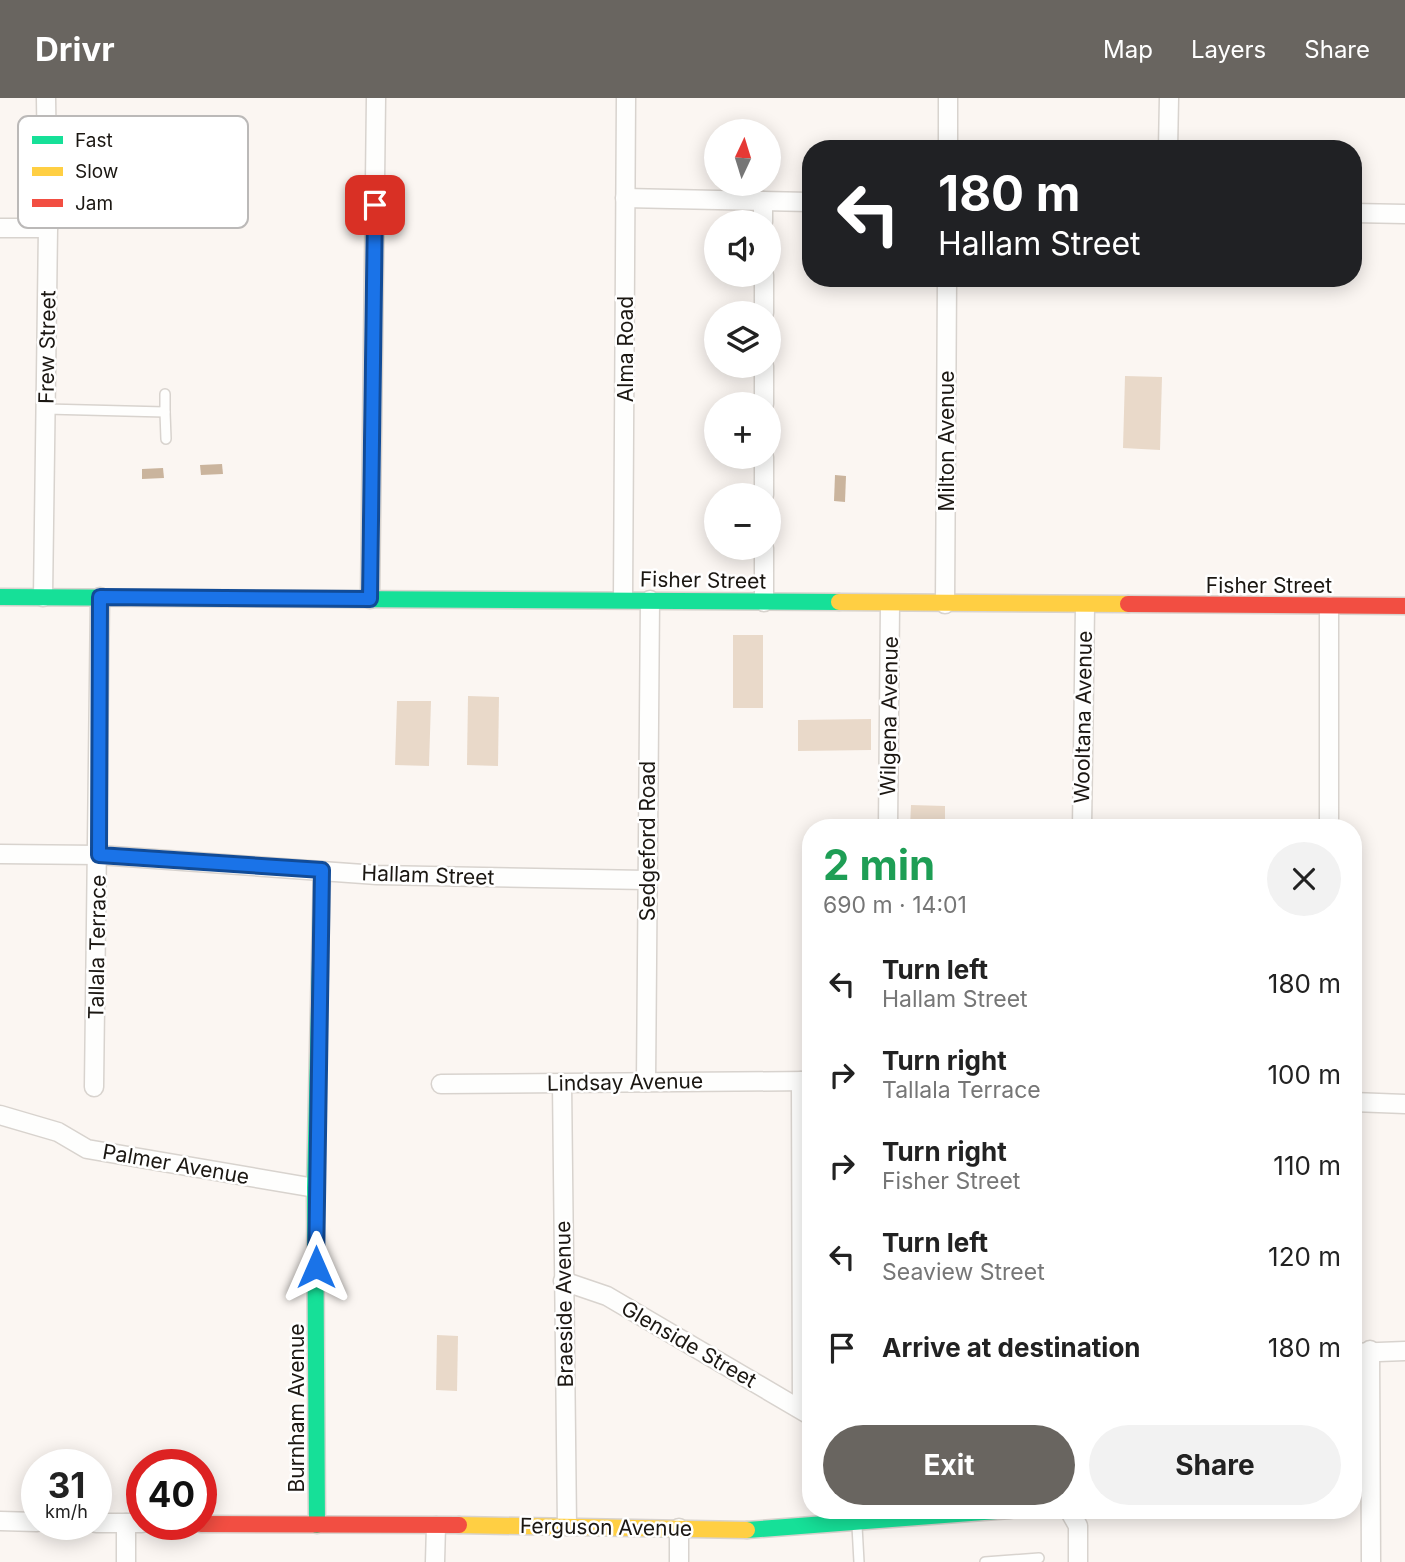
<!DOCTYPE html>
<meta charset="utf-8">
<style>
:root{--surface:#fff;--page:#f2f2f2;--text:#222;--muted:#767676;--accent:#696560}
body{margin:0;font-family:Inter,sans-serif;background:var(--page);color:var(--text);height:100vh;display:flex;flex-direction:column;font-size:26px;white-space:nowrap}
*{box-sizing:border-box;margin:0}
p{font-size:23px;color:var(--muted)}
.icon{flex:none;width:38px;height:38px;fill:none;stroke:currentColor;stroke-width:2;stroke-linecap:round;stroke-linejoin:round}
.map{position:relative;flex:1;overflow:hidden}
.details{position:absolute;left:802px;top:721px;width:560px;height:700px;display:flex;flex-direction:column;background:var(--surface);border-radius:28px;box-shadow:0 4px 18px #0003}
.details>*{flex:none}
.banner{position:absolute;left:802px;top:42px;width:560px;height:147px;border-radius:28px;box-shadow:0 4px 18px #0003;background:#202124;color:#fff;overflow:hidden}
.needle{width:46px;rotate:4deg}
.tools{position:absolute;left:704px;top:21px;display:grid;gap:14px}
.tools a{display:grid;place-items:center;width:77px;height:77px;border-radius:50%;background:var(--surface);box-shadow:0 4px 18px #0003;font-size:35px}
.speed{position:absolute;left:21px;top:1351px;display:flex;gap:14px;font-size:35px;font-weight:700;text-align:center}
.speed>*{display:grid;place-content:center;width:91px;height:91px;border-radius:50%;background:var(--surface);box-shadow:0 4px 18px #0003;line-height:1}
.speed small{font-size:18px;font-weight:400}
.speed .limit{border:10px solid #d22;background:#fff;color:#111}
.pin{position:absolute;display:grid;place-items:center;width:60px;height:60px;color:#fff;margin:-30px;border-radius:14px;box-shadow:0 4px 10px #0006}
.me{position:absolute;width:77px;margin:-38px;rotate:0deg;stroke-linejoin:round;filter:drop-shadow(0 0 5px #0008)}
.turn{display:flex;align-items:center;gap:24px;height:147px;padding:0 21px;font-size:32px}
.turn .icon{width:91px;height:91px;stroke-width:2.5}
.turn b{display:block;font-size:49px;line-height:60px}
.round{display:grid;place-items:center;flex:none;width:74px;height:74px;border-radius:37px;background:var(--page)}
.head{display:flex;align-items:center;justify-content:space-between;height:119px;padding:0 21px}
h1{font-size:42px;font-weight:700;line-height:52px;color:#1e9e55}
.primary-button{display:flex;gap:14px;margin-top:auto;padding:14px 21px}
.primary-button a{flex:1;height:80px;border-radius:42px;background:var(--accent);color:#fff;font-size:28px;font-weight:700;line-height:80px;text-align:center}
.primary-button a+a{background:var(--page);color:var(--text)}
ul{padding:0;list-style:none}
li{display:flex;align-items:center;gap:21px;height:91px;padding:0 21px}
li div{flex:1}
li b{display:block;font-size:26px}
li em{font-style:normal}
header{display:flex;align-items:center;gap:42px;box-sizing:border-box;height:98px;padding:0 35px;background:var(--accent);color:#fff}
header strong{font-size:33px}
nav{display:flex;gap:38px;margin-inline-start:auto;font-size:24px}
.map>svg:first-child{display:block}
.green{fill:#e9d9c9}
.water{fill:#cab49d}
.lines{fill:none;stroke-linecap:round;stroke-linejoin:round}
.lane-casing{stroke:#d8d3ce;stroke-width:12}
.street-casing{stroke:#d8d3ce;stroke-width:21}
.fast-casing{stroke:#d8d3ce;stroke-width:19}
.slow-casing{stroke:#d8d3ce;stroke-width:19}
.jam-casing{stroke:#d8d3ce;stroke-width:19}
.lane{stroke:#fefefd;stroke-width:9}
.street{stroke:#fefefd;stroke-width:18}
.fast{stroke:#16e098;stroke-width:16}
.slow{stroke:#ffcf43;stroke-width:16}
.jam{stroke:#f24e42;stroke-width:16}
.route-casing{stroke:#114b97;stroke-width:18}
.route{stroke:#1a73e8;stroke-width:12}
.labels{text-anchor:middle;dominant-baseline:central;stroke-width:5;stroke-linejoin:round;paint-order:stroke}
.street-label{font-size:21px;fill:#1b1712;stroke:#fff}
.key{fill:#fff;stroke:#bbb9b8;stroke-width:2}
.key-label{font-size:19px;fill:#1b1712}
</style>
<header>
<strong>Drivr</strong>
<nav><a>Map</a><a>Layers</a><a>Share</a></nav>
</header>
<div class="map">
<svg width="1405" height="1464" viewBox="0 0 1405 1464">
<rect width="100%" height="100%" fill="#fbf6f2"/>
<g class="green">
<path d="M 1125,278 L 1162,279 L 1160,352 L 1123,350 Z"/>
<rect x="733" y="537" width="30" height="73"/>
<path d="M 468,598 L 499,599 L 498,668 L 467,667 Z"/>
<path d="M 397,603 L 431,603 L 429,668 L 395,667 Z"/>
<path d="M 871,621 L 871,652 L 798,653 L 798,622 Z"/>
<path d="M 911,707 L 945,708 L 945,730 L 910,730 Z"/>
<path d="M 437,1237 L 458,1238 L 457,1293 L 436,1292 Z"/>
</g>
<g class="water">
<path d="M 222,366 L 223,376 L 201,377 L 200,367 Z"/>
<path d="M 163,370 L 164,380 L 142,381 L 142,371 Z"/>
<path d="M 835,377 L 846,378 L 845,404 L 834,403 Z"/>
</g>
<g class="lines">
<g class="lane-casing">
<g id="lane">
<path d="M 46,311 L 165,314 L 165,296"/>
<path d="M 165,314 L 166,341"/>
<path d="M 857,1428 L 859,1464"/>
<path d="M 985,1464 L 1039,1460"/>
</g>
</g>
<g class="street-casing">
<g id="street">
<path d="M 948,51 L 948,0"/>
<path d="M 1168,51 L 1169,0"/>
<path d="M 625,100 L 810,104"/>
<path d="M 763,103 L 763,124"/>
<path d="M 1353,115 L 1405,116"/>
<path d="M 0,130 L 48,130"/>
<path d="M 764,177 L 764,215"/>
<path d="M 764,268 L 764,306"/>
<path d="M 764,359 L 764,397"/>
<path d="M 764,450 L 764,504"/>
<path d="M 43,499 L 48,130 L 46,0"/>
<path d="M 370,501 L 376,0"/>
<path d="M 623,501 L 626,0"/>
<path d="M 945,506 L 947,180"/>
<path d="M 1329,508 L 1329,730"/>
<path d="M 888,730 L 890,506"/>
<path d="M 1082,730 L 1085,508"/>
<path d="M 0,756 L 99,757 L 377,777 L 646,782"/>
<path d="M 801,983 L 802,1311"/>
<path d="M 646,984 L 650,502"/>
<path d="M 562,985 L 567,1428"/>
<path d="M 441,986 L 810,983"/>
<path d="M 94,989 L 100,499"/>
<path d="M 1353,1004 L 1405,1006"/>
<path d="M 0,1017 L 58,1034 L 87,1051 L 315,1090"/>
<path d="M 563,1183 L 607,1198 L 808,1316"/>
<path d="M 1370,1252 L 1371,1464"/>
<path d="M 1353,1255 L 1405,1253"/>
<path d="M 1069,1412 L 1078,1428 L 1078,1464"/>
<path d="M 0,1423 L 37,1424"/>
<path d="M 96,1425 L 142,1425"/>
<path d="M 126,1425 L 126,1464"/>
<path d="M 679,1430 L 679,1464"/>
<path d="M 435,1464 L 436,1428"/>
</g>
</g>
<g class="fast-casing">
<g id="fast">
<path d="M 0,499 L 839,504"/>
<path d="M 317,1427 L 315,1090 L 322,772"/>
<path d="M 747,1432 L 1010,1412"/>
</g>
</g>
<g class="slow-casing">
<g id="slow">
<path d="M 839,504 L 1128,506"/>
<path d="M 459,1427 L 747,1432"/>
</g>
</g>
<g class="jam-casing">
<g id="jam">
<path d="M 1128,506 L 1405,508"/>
<path d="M 201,1426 L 459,1427"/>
</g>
</g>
<use href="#lane" class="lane"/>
<use href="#street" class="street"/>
<use href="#fast" class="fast"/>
<use href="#slow" class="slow"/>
<use href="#jam" class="jam"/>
</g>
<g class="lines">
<g class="route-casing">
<path id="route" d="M 316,1169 L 322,772 L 99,757 L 100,499 L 370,501 L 375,107"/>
</g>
<use href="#route" class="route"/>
</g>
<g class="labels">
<g class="street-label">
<text transform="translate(47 249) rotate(-89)">Frew Street</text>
<text transform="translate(625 251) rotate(-90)">Alma Road</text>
<text transform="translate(946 343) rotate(-90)">Milton Avenue</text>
<text transform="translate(703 482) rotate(1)">Fisher Street</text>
<text x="1269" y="487">Fisher Street</text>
<text transform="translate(889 618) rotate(-89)">Wilgena Avenue</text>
<text transform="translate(1083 619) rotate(-89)">Wooltana Avenue</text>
<text transform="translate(647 743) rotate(-90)">Sedgeford Road</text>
<text transform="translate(428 777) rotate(2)">Hallam Street</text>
<text transform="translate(97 849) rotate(-89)">Tallala Terrace</text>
<text transform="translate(625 984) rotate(-1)">Lindsay Avenue</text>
<text transform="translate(176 1066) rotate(10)">Palmer Avenue</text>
<text transform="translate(564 1206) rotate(-91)">Braeside Avenue</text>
<text transform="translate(689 1246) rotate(30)">Glenside Street</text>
<text transform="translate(296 1310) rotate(-90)">Burnham Avenue</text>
<text transform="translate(606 1429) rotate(1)">Ferguson Avenue</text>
</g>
</g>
<rect x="18" y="18" width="230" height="112" rx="10" class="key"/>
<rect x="32" y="38" width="31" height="8" fill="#16e098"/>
<rect x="32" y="69" width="31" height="9" fill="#ffcf43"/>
<rect x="32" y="101" width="31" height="8" fill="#f24e42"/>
<g class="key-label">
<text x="75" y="49">Fast</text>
<text x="75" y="80">Slow</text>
<text x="75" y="112">Jam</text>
</g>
</svg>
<div class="tools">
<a><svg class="needle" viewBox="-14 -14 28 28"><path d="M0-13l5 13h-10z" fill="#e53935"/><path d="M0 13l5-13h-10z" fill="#767676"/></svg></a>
<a><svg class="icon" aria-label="sound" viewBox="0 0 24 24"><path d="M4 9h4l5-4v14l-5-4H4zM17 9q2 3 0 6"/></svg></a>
<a><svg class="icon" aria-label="layers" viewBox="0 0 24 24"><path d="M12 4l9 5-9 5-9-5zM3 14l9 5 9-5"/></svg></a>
<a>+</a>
<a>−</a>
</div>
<div class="speed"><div>31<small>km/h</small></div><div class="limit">40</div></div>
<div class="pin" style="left:375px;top:107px;background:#d93025"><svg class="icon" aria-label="arrive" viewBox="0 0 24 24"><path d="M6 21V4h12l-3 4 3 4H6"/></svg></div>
<svg class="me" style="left:316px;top:1169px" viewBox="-20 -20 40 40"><path d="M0-17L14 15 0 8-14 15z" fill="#1a73e8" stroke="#fff" stroke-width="4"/></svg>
<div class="banner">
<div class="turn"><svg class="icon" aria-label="left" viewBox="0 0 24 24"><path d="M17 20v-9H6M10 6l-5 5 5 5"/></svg><div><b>180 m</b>Hallam Street</div></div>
</div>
<section class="details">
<div class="head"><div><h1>2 min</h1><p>690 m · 14:01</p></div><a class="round"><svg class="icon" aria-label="close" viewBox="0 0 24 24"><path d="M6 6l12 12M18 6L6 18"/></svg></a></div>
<ul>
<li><svg class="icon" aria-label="left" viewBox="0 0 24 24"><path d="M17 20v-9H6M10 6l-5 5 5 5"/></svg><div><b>Turn left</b><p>Hallam Street</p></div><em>180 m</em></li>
<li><svg class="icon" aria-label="right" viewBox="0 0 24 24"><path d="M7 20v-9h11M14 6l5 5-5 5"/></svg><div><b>Turn right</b><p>Tallala Terrace</p></div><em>100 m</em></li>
<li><svg class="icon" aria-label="right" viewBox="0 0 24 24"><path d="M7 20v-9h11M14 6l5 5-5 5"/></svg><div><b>Turn right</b><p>Fisher Street</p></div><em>110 m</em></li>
<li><svg class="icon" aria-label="left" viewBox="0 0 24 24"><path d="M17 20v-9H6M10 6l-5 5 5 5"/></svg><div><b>Turn left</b><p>Seaview Street</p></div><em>120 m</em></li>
<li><svg class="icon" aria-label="arrive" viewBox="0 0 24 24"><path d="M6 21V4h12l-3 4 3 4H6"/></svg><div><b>Arrive at destination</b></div><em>180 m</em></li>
</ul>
<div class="primary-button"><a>Exit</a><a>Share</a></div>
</section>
</div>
